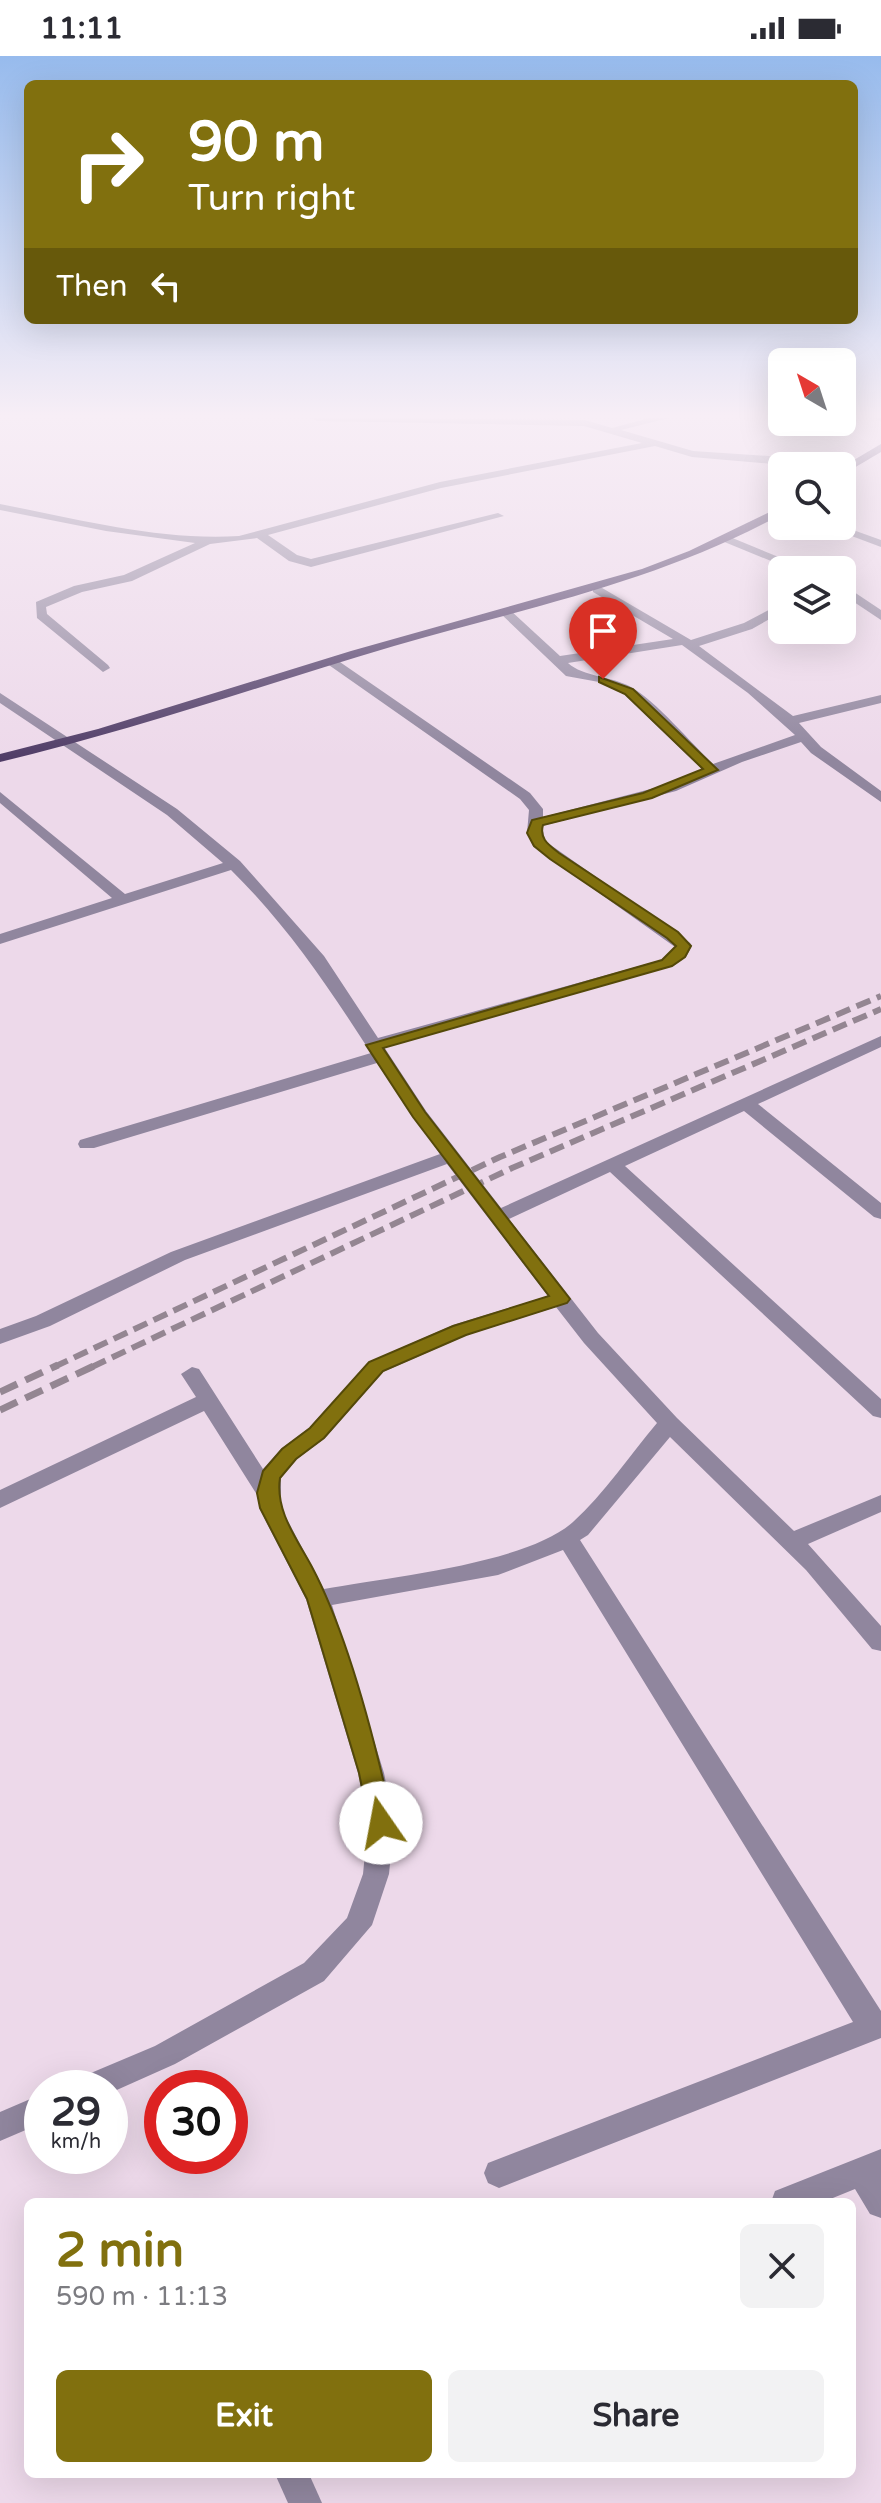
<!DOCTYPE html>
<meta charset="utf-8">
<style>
:root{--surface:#fff;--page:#f2f2f3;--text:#2b2b33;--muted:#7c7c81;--accent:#81700e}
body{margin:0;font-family:"Varela Round",sans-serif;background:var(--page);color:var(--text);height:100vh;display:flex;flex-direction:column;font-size:30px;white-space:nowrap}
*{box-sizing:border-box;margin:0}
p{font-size:26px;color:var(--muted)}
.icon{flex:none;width:44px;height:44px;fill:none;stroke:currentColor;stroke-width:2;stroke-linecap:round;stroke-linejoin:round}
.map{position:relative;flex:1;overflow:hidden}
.details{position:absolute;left:24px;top:2142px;width:832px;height:280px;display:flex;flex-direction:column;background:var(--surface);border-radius:12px;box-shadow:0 8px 32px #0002}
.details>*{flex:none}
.guide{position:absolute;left:24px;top:24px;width:834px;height:244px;border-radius:12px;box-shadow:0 8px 32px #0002;background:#81700e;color:#fff;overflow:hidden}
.needle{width:52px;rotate:321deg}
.buttons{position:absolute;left:768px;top:292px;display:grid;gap:16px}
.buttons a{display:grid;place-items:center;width:88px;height:88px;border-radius:12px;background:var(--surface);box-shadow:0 8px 32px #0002;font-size:40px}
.speed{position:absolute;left:24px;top:2014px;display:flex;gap:16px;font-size:40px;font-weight:700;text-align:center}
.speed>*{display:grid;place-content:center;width:104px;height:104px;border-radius:50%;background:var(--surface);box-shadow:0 8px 32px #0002;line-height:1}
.speed small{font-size:20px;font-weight:400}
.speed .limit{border:12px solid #d22;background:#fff;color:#111}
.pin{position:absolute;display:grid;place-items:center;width:68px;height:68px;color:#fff;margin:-82px -34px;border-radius:50% 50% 50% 0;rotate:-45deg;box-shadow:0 0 8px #0007}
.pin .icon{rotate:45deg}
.me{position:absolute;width:88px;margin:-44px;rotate:348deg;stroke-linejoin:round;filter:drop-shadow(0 0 6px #0008)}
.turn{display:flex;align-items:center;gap:28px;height:168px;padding:0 32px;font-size:36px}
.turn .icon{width:104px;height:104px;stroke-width:2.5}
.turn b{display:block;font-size:56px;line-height:68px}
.then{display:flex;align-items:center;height:76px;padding:0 32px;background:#0003;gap:16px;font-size:30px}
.round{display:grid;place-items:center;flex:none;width:84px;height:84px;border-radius:12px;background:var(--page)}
.head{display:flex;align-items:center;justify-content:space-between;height:136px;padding:0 32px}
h1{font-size:48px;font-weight:800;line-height:60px;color:var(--accent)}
.action{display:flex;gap:16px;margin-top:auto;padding:16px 32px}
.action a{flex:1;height:92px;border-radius:12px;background:var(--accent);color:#fff;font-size:32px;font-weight:800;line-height:92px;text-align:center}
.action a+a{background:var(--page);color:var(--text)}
.status{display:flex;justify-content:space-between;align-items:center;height:56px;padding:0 40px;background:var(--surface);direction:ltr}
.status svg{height:22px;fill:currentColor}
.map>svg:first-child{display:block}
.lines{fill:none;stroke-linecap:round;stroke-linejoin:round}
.minor{fill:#90869e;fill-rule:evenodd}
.major{fill:#4f3c66;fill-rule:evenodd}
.rail-far1{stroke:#948692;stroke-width:6;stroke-dasharray:15 7;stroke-linecap:butt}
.rail{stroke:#948692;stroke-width:7;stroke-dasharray:19 9;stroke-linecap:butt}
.route{fill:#81700e;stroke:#544909;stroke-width:2}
</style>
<div class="status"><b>11:11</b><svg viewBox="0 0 49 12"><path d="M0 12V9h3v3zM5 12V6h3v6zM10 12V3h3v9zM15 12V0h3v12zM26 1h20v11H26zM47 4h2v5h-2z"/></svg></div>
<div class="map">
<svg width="881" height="2447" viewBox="0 0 881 2447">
<rect width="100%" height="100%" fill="#edd9ea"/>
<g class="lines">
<g class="minor">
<path d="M 312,362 L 585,364 L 612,372 L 649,362 L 669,362 L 621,374 L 693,395 L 769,400 L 796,410 L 692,401 L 655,390 L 441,432 L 268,479 L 297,499 L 311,503 L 498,457 L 504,460 L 311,511 L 289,505 L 257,482 L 210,488 L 132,525 L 82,536 L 46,551 L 47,558 L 108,609 L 110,612 L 103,616 L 37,562 L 36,546 L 74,530 L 124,519 L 195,487 L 106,475 L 0,454 L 0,448 C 78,463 159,485 239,480 L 440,426 L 642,387 L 584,370 L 317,365 Z"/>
<path d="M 875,362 L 881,362 L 881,366 Z"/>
<path d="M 825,470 L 842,470 L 881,484 L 881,491 Z"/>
<path d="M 722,481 L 730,481 L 810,514 L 793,514 L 722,485 Z"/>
<path d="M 842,528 L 881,554 L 881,564 L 842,538 Z"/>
<path d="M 597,529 L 691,584 L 744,567 L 782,547 L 782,556 L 752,573 L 699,590 L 793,660 L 881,639 L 881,647 L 799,667 L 821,691 L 881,735 L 881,746 L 811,697 L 801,686 L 742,706 L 676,735 L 542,770 L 545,785 L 690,887 L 692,890 L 686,901 L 673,910 L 384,991 L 426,1055 L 501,1152 L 881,980 L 881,991 L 758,1048 L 881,1147 L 881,1163 L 874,1161 L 744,1055 L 625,1110 L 881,1343 L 881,1362 L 873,1360 L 610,1116 L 509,1163 L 598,1277 L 677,1362 L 794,1475 L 881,1439 L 881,1456 L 808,1488 L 881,1570 L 881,1595 L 872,1593 L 806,1514 L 670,1381 L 588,1479 L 580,1484 L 881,1955 L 881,1982 L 499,2132 L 488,2127 L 484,2117 L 488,2107 L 853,1966 L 563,1494 L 498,1519 L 332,1549 L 384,1717 L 394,1767 L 389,1818 L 372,1869 L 324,1925 L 175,2008 L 110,2037 L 110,2032 L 74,2032 L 79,2022 L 155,1990 L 304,1907 L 347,1862 L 363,1818 L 368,1767 L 358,1717 L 306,1543 L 259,1452 L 259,1442 L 204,1355 L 0,1452 L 0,1434 L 196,1341 L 181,1318 L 192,1311 L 199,1313 L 263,1413 L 281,1393 L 309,1372 L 369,1306 L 453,1269 L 548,1240 L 447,1108 L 185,1204 L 50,1270 L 0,1288 L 0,1273 L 36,1260 L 171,1196 L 440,1098 L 377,1007 L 94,1092 L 80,1092 L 78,1088 L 80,1084 L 371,997 C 329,932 287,869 231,814 L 0,888 L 0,878 L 112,842 L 0,747 L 0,736 L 125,838 L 223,807 L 167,759 L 0,647 L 0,637 L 177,753 L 240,805 L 324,900 L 378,982 L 661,904 L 675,891 L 533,790 L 527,777 L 529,754 L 520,743 L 326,607 L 337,604 L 530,737 L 543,753 L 543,761 L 666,729 L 702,713 L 624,638 L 599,626 L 566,620 L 500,557 L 510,554 L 560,600 L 673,583 L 593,536 L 593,530 ZM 682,589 L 748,637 L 795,679 L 713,708 C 691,687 656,645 631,631 C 612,620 583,621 568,607 ZM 556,1251 L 584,1287 L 657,1367 C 630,1399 604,1438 573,1466 C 526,1508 388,1521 324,1533 L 281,1452 L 281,1422 L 297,1403 L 325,1382 L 383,1316 L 467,1279 Z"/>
<path d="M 42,2038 L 42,2067 L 0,2085 L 0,2056 Z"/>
<path d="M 881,2093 L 881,2162 L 870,2158 L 855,2133 L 823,2146 L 771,2146 L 775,2135 Z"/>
<path d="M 275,2418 L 309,2418 L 322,2447 L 288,2447 Z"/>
</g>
<g class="major">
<path d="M 881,388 L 881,396 L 842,419 L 842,411 Z"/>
<path d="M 782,450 L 782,458 C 660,525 527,552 394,590 C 263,629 133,674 0,706 L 0,698 L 98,673 L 351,595 L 642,513 L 689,495 Z"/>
</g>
<g class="rail-far1">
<path d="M 54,1311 L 500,1101 L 881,940"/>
<path d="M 92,1311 L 512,1112 L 881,953"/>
</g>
<g class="rail">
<path d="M 0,1336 L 58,1309"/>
<path d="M 0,1354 L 96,1309"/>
</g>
</g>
<linearGradient id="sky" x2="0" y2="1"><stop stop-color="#97bbed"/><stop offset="0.51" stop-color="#f7eef6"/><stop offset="1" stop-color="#f7eef6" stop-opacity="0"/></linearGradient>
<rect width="881" height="705" fill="url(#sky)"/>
<path class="route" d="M 599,621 L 633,633 L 718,714 L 652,742 L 543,769 C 539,783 549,789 559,797 L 678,876 L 691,890 L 685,901 L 672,910 L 383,992 L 425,1056 L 570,1243 L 567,1247 L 466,1279 L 383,1315 L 324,1382 L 296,1403 L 280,1422 C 275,1455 297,1483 312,1511 C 349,1581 376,1689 393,1767 L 390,1774 L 381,1777 L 373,1774 L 369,1767 L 359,1717 L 307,1543 L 260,1452 L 257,1437 L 263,1415 L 282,1393 L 310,1372 L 369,1306 L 453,1270 L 549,1240 L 413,1061 L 366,989 L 662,904 L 676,890 L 667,882 L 550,803 L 534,790 L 527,777 L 532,764 L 643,737 L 703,713 L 625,638 L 599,626 Z"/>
</svg>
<div class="buttons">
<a><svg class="needle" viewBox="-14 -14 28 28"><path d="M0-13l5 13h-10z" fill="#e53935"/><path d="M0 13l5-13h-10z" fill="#7c7c81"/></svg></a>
<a><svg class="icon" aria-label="search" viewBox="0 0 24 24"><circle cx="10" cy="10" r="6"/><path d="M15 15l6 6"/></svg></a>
<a><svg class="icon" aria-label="layers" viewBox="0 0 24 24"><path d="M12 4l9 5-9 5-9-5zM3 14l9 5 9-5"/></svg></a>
</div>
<div class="speed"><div>29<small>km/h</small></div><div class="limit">30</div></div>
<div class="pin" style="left:603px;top:623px;background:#d93025"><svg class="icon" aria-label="arrive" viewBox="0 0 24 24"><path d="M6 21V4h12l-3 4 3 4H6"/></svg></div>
<svg class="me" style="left:381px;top:1767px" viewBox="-20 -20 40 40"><circle r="19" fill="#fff"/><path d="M0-13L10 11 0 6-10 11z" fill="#81700e"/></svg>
<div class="guide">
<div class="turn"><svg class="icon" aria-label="right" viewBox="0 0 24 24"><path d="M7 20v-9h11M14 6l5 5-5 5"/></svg><div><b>90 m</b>Turn right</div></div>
<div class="then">Then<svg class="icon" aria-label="left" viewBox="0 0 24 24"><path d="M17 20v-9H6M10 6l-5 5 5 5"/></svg></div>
</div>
<section class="details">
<div class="head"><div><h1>2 min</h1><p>590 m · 11:13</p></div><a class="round"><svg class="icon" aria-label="close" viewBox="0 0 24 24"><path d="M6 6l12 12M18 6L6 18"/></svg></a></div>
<div class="action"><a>Exit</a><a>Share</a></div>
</section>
</div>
